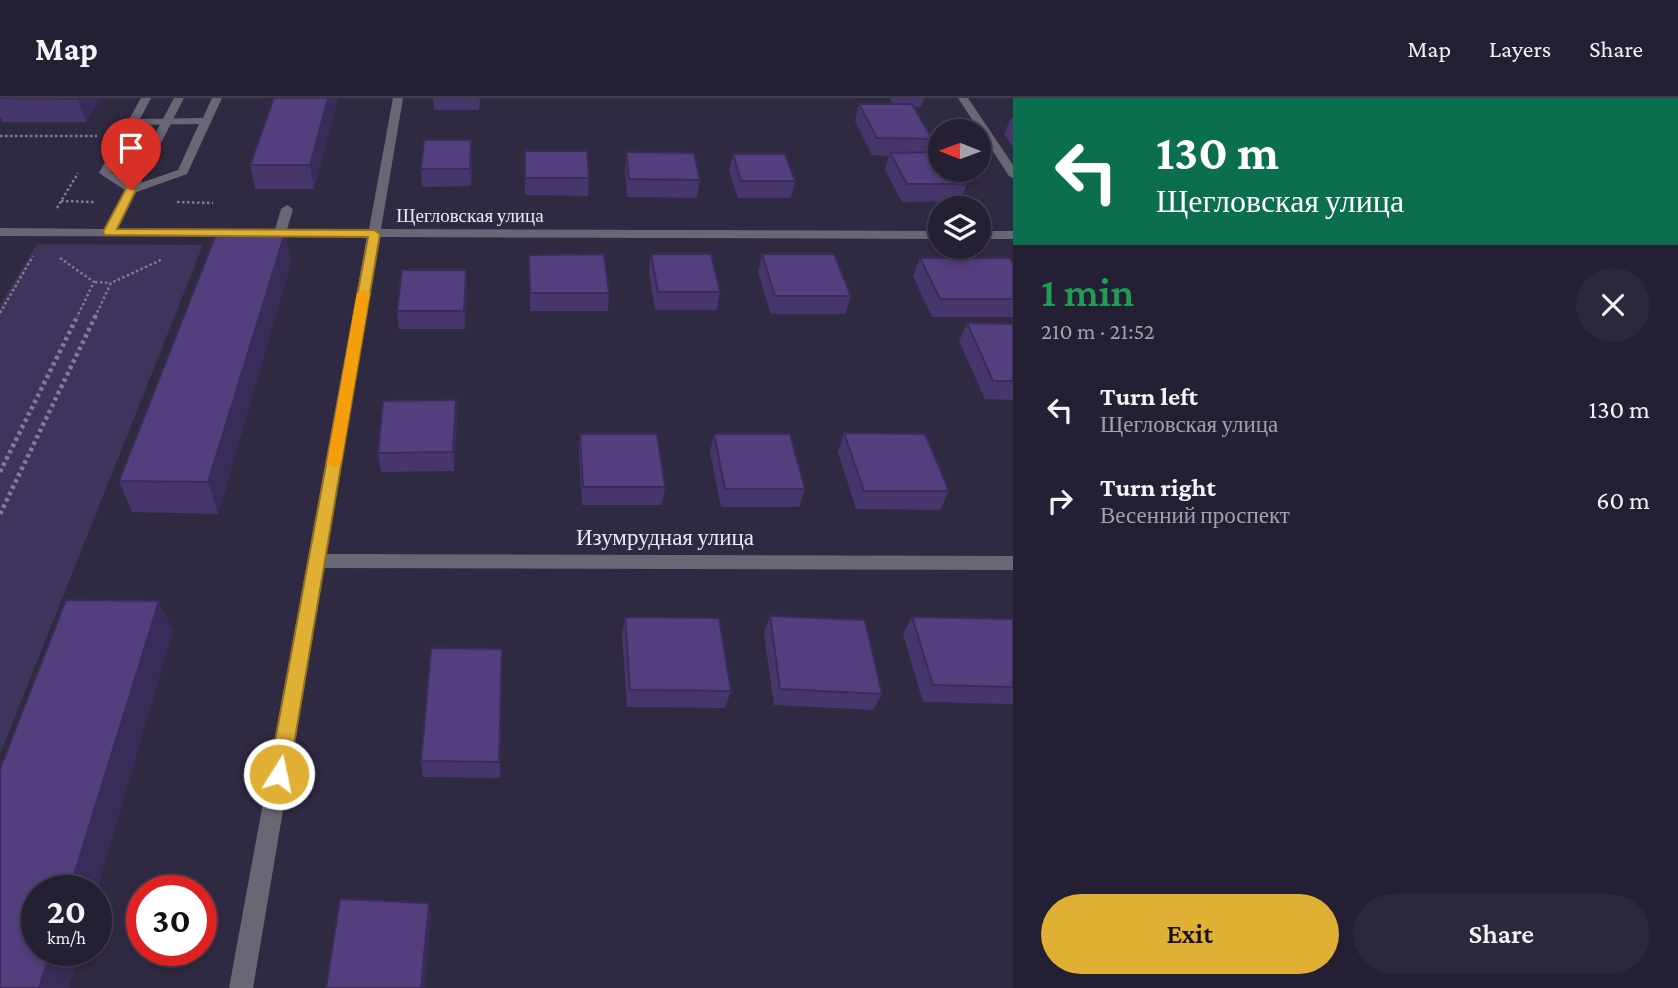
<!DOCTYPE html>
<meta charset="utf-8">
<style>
:root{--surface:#241f32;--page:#2c273a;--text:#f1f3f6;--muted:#a3a2ac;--line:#413d4d;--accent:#e0b034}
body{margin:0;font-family:"Crimson Pro",serif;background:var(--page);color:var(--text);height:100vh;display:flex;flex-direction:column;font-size:26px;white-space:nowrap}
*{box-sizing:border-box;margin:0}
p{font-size:23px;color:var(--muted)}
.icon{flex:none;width:38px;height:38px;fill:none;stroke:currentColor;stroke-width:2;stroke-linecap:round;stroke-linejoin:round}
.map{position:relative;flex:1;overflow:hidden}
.drawer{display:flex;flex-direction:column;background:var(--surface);width:665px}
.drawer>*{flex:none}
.hud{background:#0b6e4f;color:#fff;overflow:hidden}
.needle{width:46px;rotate:271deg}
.fabs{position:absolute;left:928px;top:21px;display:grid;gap:14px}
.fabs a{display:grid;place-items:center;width:63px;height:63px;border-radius:50%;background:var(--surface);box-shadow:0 4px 10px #0003,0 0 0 2px var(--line);font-size:35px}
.speed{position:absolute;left:21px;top:777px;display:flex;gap:14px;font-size:35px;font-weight:700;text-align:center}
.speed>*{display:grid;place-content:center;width:91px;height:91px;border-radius:50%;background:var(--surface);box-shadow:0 4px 10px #0003,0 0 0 2px var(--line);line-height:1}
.speed small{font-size:18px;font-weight:400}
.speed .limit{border:10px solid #d22;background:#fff;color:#111}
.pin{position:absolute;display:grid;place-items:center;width:60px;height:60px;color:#fff;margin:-72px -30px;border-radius:50% 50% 50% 0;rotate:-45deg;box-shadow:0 0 7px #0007}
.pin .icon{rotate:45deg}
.me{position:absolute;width:77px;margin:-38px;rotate:10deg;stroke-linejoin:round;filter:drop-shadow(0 0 5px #0008)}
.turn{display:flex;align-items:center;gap:24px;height:147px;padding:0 28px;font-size:32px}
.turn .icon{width:91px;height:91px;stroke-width:2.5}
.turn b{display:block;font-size:49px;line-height:60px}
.round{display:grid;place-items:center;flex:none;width:74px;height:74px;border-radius:37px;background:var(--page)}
.head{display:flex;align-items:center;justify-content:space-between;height:119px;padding:0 28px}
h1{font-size:42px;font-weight:600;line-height:52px;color:#1e9e55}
.cta{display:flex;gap:14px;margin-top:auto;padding:14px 28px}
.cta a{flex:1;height:80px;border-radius:42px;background:var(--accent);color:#111;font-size:28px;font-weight:600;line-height:80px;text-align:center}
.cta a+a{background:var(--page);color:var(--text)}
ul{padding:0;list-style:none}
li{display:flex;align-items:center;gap:21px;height:91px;padding:0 28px}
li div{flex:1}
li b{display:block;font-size:26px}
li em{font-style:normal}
header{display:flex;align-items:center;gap:42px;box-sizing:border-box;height:98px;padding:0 35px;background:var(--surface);border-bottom:2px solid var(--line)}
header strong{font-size:33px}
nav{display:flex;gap:38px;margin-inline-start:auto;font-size:24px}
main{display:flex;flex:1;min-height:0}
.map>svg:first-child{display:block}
.green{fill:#3f345b}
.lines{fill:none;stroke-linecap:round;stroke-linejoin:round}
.path-far1{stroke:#837d92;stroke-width:2.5;stroke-dasharray:2.5 2.5;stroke-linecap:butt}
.path{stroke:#837d92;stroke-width:4.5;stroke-dasharray:3.5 3.5;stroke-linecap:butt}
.service{fill:#6a6774;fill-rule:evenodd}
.minor{fill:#6a6774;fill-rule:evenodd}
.wall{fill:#47366c}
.shaded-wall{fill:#3a2c58}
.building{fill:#533f7d;stroke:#3a2c58;stroke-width:2}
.route{fill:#e0b034;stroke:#927222;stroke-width:2}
.slow{fill:#f59e0b}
.labels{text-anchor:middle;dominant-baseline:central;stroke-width:6;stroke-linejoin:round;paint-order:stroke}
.far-street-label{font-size:19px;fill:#ece8f9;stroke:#302942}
.street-label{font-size:23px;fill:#ece8f9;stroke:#302942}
</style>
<header>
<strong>Map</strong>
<nav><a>Map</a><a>Layers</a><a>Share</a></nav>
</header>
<main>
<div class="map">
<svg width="1013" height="890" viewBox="0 0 1013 890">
<rect width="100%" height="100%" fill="#302942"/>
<path class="green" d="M 37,146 L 203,147 L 0,656 L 0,207 Z"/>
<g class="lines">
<g class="path-far1">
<path d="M 0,38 L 97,38"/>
<path d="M 61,103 L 95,104"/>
<path d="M 177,104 L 213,105"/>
<path d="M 57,110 L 78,75"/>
<path d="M 60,160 L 94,184 L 77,219"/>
<path d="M 95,184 L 111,185"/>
<path d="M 0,215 L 33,158"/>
<path d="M 95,219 L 111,185 L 163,161"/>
</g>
<g class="path">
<path d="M 0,374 L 78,217"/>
<path d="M 0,416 L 96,217"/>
</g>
<g class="service">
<path d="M 141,0 L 151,0 L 140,21 L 203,20 L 212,0 L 222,0 L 187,76 L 131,96 L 99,75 ZM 199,26 L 178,72 L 132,88 L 111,74 L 137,27 Z"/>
<path d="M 287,107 L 293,111 L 286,135 L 280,139 L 276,138 L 274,135 L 281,111 Z"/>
</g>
<g class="minor">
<path d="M 174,0 L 184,0 L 117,131 L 369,131 L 393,0 L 403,0 L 381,131 L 940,133 L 940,141 L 380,139 L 326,456 L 1013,458 L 1013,472 L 324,470 L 253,890 L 229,890 L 367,139 L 0,138 L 0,130 L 105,131 Z"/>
<path d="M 958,0 L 968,0 L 1013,67 L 1013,80 L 1009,78 Z"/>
<rect x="978" y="133" width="35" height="8"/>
</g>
</g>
<g class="wall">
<path d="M 0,0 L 101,0 L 86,24 L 3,24 L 0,19 Z"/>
<path d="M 274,0 L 338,0 L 314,91 L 255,91 L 250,67 Z"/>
<path d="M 433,0 L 480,0 L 479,12 L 434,12 Z"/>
<path d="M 890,0 L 924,0 L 921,9 L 913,9 L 932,41 L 927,54 L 967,86 L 960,103 L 902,104 L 885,72 L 889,58 L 872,57 L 855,23 L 859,6 L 893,6 Z"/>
<path d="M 1011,20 L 1013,20 L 1013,49 L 1004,36 Z"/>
<path d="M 525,53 L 589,80 L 588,98 L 525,97 Z"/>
<path d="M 626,54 L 700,82 L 697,100 L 627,99 L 625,71 Z"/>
<path d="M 733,56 L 795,83 L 791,100 L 738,100 L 729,73 Z"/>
<path d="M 472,59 L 471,88 L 422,89 L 421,71 Z"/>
<path d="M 285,135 L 291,165 L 218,416 L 132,414 L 119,383 Z"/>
<path d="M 651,156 L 720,194 L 717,212 L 655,212 L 649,174 Z"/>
<path d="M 762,156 L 851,198 L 845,216 L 771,216 L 758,174 Z"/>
<path d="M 529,157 L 609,195 L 608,213 L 530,213 Z"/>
<path d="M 920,160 L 1013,166 L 1013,219 L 932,219 L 913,178 Z"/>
<path d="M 467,190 L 465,231 L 399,231 L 397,213 Z"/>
<path d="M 967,225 L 1013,226 L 1013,302 L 985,301 L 959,243 Z"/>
<path d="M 456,302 L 457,321 L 454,373 L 381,374 L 378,355 Z"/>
<path d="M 844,335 L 949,393 L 940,412 L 856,411 L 838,354 Z"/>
<path d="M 580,336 L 665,389 L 662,407 L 582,407 L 579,354 Z"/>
<path d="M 714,336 L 805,391 L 799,409 L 721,409 L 710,354 Z"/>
<path d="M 770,518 L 882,596 L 873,612 L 774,607 L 764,535 Z"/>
<path d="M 625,519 L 731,593 L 725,610 L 627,609 L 622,536 Z"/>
<path d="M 912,519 L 1013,521 L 1013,606 L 923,604 L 903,536 Z"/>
<path d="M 502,551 L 500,680 L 423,679 L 421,663 Z"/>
</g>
<g class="shaded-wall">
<path d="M 78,0 L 101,0 L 86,24 L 78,1 Z"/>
<path d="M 328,0 L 338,0 L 314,91 L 310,67 Z"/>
<path d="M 471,42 L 472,59 L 471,88 L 470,71 Z"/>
<path d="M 285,135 L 291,165 L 218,416 L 208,384 Z"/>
<path d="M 466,172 L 467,190 L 465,231 L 464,213 Z"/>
<path d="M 456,302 L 457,321 L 454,373 L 453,354 Z"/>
<path d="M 159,503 L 173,533 L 96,796 L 96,793 L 69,793 Z"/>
<path d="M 429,805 L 431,818 L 425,890 L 421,890 Z"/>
<path d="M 51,852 L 80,852 L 69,890 L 39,890 Z"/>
</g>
<g class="building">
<path d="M 0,0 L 78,0 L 78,1 Z"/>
<path d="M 274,0 L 328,0 L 310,67 L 250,67 Z"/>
<path d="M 859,6 L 912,6 L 932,41 L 877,40 Z"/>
<path d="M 424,42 L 471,42 L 470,71 L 421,71 Z"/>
<path d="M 525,53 L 587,53 L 589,80 L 525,80 Z"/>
<path d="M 626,54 L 694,55 L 700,82 L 629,81 Z"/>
<path d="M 940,54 L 940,72 L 958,72 L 967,86 L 907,86 L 890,55 Z"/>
<path d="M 733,56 L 785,56 L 795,83 L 741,83 Z"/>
<path d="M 217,134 L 285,135 L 208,384 L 119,383 Z"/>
<path d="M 604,156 L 609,195 L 530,195 L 529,157 Z"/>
<path d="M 651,156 L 711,156 L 720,194 L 658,194 Z"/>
<path d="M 762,156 L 834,156 L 851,198 L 775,198 Z"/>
<path d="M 920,160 L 1010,160 L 1013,166 L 1013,201 L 940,201 Z"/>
<path d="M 402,172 L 466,172 L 464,213 L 397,213 Z"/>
<path d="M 967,225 L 1013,226 L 1013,283 L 993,283 Z"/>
<path d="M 456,302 L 453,354 L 378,355 L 383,303 Z"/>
<path d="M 844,335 L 925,336 L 949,393 L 864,393 Z"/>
<path d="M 580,336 L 657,336 L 665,389 L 583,389 Z"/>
<path d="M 714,336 L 790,336 L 805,391 L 725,391 Z"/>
<path d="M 66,502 L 159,503 L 69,793 L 37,793 L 37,852 L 51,852 L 39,890 L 0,890 L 0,671 Z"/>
<path d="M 770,518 L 865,522 L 882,596 L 780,591 Z"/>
<path d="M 625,519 L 719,520 L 731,593 L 630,592 Z"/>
<path d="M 912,519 L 1013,521 L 1013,589 L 933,587 Z"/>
<path d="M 431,550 L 502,551 L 499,664 L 421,663 Z"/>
<path d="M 340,801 L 429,805 L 421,890 L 326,890 Z"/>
</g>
<path class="route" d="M 127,89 L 136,92 L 117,131 L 374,132 L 380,136 L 289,676 L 286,682 L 279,685 L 272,682 L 269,676 L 368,139 L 105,137 L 103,134 Z"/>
<path class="slow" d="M 364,192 L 370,195 L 341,365 L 334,370 L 327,365 L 357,195 Z"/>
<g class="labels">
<g class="far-street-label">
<text x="470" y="117">Щегловская улица</text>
</g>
<g class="street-label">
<text x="665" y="439">Изумрудная улица</text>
</g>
</g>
</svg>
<div class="fabs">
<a><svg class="needle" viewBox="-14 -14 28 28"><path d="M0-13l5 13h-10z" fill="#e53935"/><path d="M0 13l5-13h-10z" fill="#a3a2ac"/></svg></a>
<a><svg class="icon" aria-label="layers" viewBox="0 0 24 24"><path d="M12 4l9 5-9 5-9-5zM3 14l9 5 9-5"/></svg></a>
</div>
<div class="speed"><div>20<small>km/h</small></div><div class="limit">30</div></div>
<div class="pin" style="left:131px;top:92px;background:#d93025"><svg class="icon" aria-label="arrive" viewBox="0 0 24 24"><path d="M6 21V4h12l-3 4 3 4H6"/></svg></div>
<svg class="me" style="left:279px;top:676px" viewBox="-20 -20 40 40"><circle r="17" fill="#e0b034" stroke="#fff" stroke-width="3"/><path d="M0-11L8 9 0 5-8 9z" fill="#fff"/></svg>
</div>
<section class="drawer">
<div class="hud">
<div class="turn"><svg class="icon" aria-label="left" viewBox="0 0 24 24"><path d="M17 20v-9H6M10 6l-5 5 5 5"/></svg><div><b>130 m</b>Щегловская улица</div></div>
</div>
<div class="head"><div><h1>1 min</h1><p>210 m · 21:52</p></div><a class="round"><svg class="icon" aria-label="close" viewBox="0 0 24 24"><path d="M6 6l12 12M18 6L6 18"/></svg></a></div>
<ul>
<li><svg class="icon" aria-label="left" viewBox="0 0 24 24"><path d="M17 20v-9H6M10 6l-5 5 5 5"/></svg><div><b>Turn left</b><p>Щегловская улица</p></div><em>130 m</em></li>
<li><svg class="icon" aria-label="right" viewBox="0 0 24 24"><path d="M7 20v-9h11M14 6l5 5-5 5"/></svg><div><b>Turn right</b><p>Весенний проспект</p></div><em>60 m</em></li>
</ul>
<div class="cta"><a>Exit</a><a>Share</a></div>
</section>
</main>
